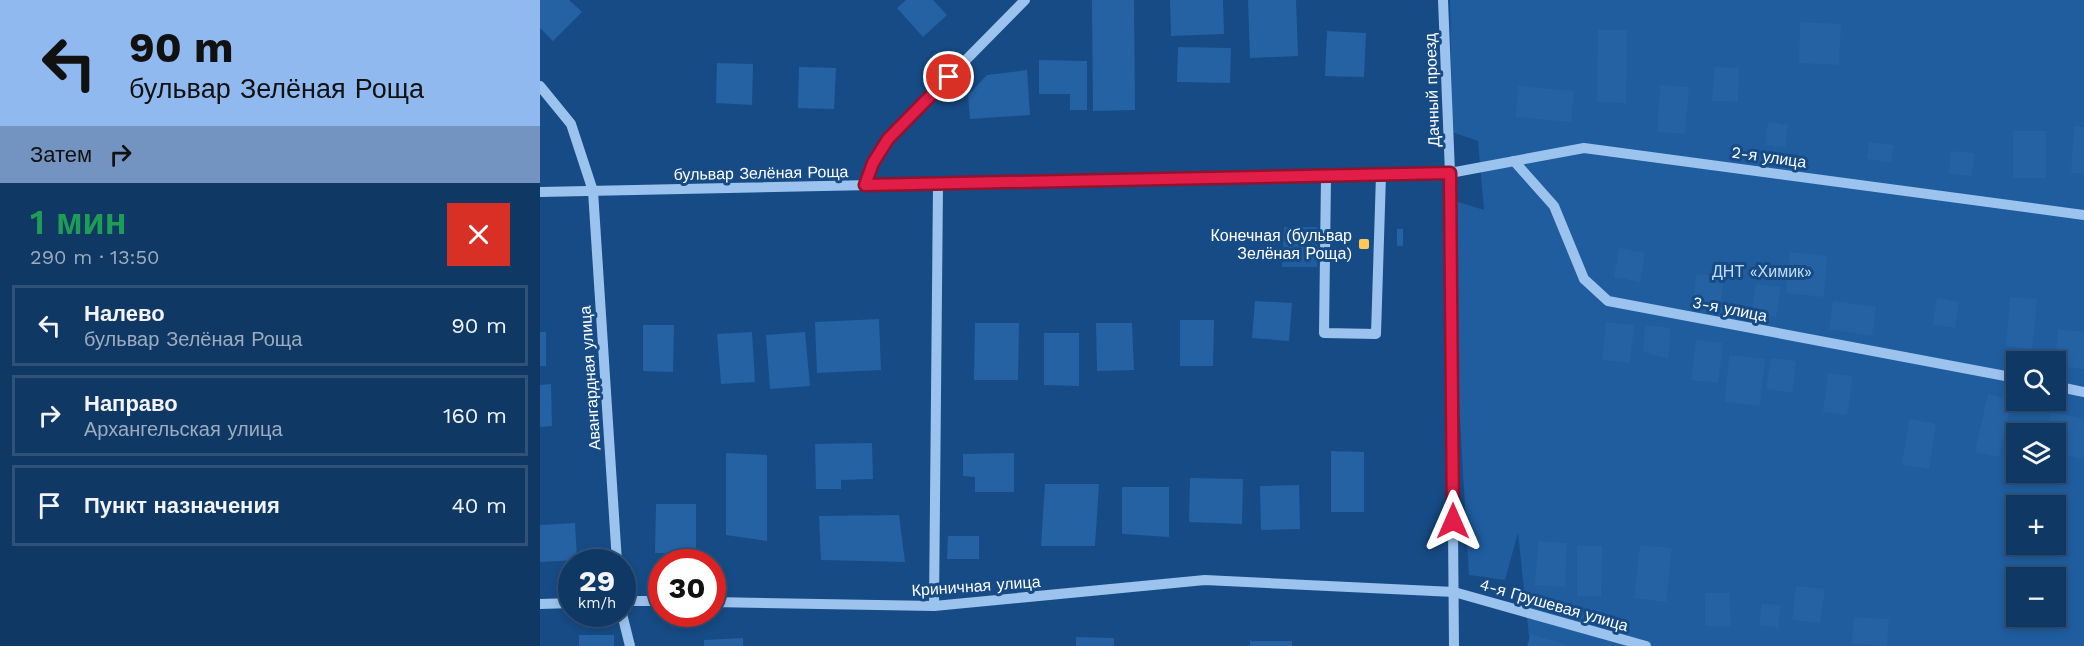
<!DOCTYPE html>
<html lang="ru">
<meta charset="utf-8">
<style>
:root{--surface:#103864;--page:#193f6a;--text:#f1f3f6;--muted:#9cacbf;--line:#305278}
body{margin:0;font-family:"Work Sans",sans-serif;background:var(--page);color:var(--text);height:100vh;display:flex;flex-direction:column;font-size:22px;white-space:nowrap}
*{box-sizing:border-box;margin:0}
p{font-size:20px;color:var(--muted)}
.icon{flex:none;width:33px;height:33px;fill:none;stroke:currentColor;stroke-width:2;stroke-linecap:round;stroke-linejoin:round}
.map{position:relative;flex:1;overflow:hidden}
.panel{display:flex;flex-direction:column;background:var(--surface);width:540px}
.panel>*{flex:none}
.guide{background:#90b9f0;color:#111;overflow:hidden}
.fabs{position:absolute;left:1466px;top:351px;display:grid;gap:12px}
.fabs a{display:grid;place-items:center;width:60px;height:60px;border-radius:0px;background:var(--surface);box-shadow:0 3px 9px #0003,0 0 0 2px var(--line);font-size:30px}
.speed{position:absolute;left:18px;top:549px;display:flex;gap:12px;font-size:30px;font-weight:700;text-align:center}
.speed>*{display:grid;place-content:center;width:78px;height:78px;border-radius:50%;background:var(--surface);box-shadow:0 3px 9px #0003,0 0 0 2px var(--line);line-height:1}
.speed small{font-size:15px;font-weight:400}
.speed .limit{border:9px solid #d22;background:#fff;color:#111}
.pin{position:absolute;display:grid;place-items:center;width:51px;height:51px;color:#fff;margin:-26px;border:3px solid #fff;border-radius:50%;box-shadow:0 2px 6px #0007}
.me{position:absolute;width:66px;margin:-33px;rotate:0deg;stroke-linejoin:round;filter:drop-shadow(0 0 4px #0008)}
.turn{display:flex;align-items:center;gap:21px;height:126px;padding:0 30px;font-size:27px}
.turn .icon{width:78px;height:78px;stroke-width:2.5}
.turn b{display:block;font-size:42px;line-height:51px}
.then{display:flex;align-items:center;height:57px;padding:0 30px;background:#0003;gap:12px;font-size:22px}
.round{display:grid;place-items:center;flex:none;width:63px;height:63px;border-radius:0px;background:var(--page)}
.summary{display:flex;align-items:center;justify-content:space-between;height:102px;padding:0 30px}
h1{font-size:36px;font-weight:600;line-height:45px;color:#1e9e55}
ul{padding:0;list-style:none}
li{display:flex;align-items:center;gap:18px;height:81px;margin:0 12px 9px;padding:0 18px;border:3px solid var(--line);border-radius:0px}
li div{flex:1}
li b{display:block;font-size:22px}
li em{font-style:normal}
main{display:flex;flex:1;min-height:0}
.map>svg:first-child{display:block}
.green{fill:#1f5d9f;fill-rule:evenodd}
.building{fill:#2462a4}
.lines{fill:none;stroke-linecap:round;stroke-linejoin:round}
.minor{stroke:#9bc3ee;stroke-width:10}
.route-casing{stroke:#92132f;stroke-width:15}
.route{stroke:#e11d48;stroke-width:10}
.poi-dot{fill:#ffc958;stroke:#164b85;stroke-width:2}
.labels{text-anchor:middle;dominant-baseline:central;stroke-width:6;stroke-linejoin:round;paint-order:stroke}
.street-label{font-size:16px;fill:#fff;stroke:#164b85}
.poi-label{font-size:16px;fill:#fff;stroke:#164b85;text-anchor:end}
.park-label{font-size:16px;fill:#c1ddfa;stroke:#164b85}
</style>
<main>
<section class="panel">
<div class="guide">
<div class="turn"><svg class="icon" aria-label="left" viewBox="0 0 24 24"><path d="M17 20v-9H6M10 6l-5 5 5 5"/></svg><div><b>90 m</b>бульвар Зелёная Роща</div></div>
<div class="then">Затем<svg class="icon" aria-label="right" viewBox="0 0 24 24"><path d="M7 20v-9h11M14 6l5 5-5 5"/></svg></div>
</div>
<div class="summary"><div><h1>1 мин</h1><p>290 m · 13:50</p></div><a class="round" style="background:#d93025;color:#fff"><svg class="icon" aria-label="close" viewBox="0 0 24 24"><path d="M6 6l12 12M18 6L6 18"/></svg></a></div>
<ul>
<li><svg class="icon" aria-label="left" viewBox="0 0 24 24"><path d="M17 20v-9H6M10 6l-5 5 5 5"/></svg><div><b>Налево</b><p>бульвар Зелёная Роща</p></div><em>90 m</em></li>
<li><svg class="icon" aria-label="right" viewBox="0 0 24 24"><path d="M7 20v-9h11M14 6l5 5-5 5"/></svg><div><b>Направо</b><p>Архангельская улица</p></div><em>160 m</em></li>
<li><svg class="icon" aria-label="arrive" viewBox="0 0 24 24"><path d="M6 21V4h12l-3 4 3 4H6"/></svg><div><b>Пункт назначения</b></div><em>40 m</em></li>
</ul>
</section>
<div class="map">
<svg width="1544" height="646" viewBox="0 0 1544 646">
<rect width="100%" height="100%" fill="#164b85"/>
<g class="green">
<path d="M 910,0 L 1544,0 L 1544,646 L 990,646 L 978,533 L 965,580 L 929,575 L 908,212 L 915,201 L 944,210 L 938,141 L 912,132 ZM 1476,362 L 1515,362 L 1515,400 L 1476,400 ZM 1476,434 L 1515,434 L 1515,472 L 1476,472 ZM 1476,506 L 1515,506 L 1515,544 L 1476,544 ZM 1476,578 L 1515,578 L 1515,616 L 1476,616 Z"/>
<path d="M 744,227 L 777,227 L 777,267 L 742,267 Z"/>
</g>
<g class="building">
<path d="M 0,0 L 29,0 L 42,12 L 13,41 L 0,28 Z"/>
<path d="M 366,0 L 393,0 L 407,15 L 383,37 L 357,8 Z"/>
<path d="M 552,0 L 594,0 L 595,110 L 553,111 Z"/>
<path d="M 630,0 L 683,0 L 684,34 L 631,36 Z"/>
<path d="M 708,0 L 756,0 L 758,56 L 710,58 Z"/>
<path d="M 1260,22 L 1301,24 L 1299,65 L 1259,63 Z"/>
<path d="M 1058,30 L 1087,30 L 1086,103 L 1057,102 Z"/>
<path d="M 787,31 L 826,33 L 824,77 L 785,76 Z"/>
<path d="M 638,47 L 691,48 L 690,83 L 637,82 Z"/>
<path d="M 499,60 L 547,61 L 547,110 L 530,110 L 530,94 L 499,94 Z"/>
<path d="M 177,63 L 213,64 L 212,105 L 176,103 Z"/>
<path d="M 259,67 L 296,68 L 294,109 L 258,108 Z"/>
<path d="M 1174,67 L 1199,68 L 1198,102 L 1172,101 Z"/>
<path d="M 487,70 L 490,115 L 430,119 L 428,95 L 447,75 Z"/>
<path d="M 1120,85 L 1149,87 L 1145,134 L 1117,132 Z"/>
<path d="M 978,86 L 1034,91 L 1031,122 L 976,117 Z"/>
<path d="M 1228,122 L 1248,125 L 1245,148 L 1225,145 Z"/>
<path d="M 1534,126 L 1544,127 L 1544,174 L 1531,173 Z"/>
<rect x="1473" y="131" width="33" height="47"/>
<path d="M 1329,142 L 1354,145 L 1351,163 L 1327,159 Z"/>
<path d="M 1411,151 L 1434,153 L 1432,176 L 1409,174 Z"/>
<rect x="857" y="229" width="6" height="17"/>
<path d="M 1079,248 L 1105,253 L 1100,282 L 1074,277 Z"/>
<path d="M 1250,252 L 1287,256 L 1284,297 L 1246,293 Z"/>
<path d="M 1156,274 L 1184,276 L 1181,303 L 1154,301 Z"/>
<path d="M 1216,284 L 1241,287 L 1236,317 L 1211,313 Z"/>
<path d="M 1470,297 L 1497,299 L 1492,349 L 1466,346 Z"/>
<path d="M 1397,298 L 1419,302 L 1415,328 L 1393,325 Z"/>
<path d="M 715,301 L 752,303 L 749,341 L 712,338 Z"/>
<path d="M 1293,301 L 1336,307 L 1332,336 L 1289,329 Z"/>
<path d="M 339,319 L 341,370 L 277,373 L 275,322 Z"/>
<path d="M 640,320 L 674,320 L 673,366 L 640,366 Z"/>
<path d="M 1066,322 L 1094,325 L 1090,363 L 1062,360 Z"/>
<path d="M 435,323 L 479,323 L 478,380 L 434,380 Z"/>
<path d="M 556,323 L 592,323 L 594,370 L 557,371 Z"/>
<path d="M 103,325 L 134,325 L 133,372 L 103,371 Z"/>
<path d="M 1105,325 L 1131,328 L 1128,359 L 1103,352 Z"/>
<path d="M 1518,329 L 1544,332 L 1544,369 L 1515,366 Z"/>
<rect x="0" y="332" width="6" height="34"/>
<path d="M 212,332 L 215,382 L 181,384 L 177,334 Z"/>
<path d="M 265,332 L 270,386 L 230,389 L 226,335 Z"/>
<path d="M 504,333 L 539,333 L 539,386 L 504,385 Z"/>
<path d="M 1156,340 L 1183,343 L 1178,383 L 1151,380 Z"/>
<path d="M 1189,355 L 1225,359 L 1220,406 L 1185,402 Z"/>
<path d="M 1231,358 L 1256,361 L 1252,393 L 1226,389 Z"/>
<path d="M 1288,373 L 1313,376 L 1307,415 L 1283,412 Z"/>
<path d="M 11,384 L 12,426 L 0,427 L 0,385 Z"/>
<path d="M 1448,394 L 1472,399 L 1459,457 L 1435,452 Z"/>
<path d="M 1511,412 L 1544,419 L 1544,459 L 1515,454 L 1515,434 L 1507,434 Z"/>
<path d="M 1369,419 L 1396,424 L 1389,469 L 1362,465 Z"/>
<path d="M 332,443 L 333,479 L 301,480 L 301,489 L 276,489 L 275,444 Z"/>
<path d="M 791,451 L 824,452 L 824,512 L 791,512 Z"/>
<path d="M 186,453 L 227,455 L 227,541 L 186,535 Z"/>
<path d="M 474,453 L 474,492 L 435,492 L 435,477 L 423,476 L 423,454 Z"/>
<path d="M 650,478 L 703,479 L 702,524 L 649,522 Z"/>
<path d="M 505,484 L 559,484 L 555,546 L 501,546 Z"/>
<path d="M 759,485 L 760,529 L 721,530 L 720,486 Z"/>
<path d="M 582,487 L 629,487 L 629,537 L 582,534 Z"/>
<path d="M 116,504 L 156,504 L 156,553 L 115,553 Z"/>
<path d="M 359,515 L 365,562 L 281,560 L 279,516 Z"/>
<path d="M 35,523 L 37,560 L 0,562 L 0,525 Z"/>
<path d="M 408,536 L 439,536 L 439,559 L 407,559 Z"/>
<path d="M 998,541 L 1027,543 L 1025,587 L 995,585 Z"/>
<path d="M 1100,545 L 1132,548 L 1126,602 L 1094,598 Z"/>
<path d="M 1037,546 L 1062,546 L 1061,596 L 1037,596 Z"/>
<path d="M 1256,586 L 1285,589 L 1280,623 L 1252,620 Z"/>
<path d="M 1165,593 L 1189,593 L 1191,627 L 1165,626 Z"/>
<path d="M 1222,603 L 1241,606 L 1238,628 L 1219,625 Z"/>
<path d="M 1314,617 L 1349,619 L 1347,646 L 1312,644 Z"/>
<path d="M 991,634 L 1027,645 L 1027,646 L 987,646 Z"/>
<rect x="39" y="635" width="35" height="11"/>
<path d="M 536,637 L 574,638 L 574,646 L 536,646 Z"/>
<path d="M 203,638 L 203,646 L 164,646 L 164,640 Z"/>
<rect x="710" y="641" width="42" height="5"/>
</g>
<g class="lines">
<g class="minor">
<path d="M 903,0 L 910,173 L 914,646"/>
<path d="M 0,86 L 31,124 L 53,191 L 77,562"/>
<path d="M 974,161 L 1014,206 L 1044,279 L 1068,301 L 1476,378"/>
<path d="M 786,177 L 784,333 L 836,334 L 841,175"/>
<path d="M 325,185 L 333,163 L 348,139 L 485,0"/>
<path d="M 0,192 L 910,173 L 1044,148 L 1544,215"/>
<path d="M 1515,386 L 1544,392"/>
<path d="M 82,601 L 122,601"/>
<path d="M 172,602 L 394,606 L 665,580 L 914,592 L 1106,646"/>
<path d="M 0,604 L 32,603"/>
<path d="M 394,606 L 398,185"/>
<path d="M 82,614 L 90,646"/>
</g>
</g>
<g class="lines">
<g class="route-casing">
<path id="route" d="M 409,77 L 348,139 L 333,163 L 325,185 L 910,173 L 913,521"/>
</g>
<use href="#route" class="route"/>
</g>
<rect class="poi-dot" x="818" y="238" width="12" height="12" rx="3"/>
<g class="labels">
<g class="street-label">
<text transform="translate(892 90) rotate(-92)">Дачный проезд</text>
<text transform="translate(1229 157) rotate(8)">2-я улица</text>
<text transform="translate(221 173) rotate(-1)">бульвар Зелёная Роща</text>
<text transform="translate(1190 309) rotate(11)">3-я улица</text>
<text transform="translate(50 378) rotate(-94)">Авангардная улица</text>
<text transform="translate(436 586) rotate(-4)">Криничная улица</text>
<text transform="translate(1014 605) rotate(16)">4-я Грушевая улица</text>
</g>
<g class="poi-label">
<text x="812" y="235">Конечная (бульвар<tspan x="812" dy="18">Зелёная Роща)</tspan></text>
</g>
<g class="park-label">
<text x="1222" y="271">ДНТ «Химик»</text>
</g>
</g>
</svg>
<div class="fabs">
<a><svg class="icon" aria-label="search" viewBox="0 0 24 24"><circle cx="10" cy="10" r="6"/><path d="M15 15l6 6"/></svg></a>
<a><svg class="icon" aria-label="layers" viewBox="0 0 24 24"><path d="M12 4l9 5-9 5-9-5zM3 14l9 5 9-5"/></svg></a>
<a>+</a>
<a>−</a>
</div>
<div class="speed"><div>29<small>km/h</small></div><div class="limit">30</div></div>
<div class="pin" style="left:409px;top:77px;background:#d93025"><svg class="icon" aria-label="arrive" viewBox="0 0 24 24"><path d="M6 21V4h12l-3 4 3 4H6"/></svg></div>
<svg class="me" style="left:913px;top:521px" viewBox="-20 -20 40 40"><path d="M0-17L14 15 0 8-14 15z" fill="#e11d48" stroke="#fff" stroke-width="4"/></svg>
</div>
</main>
